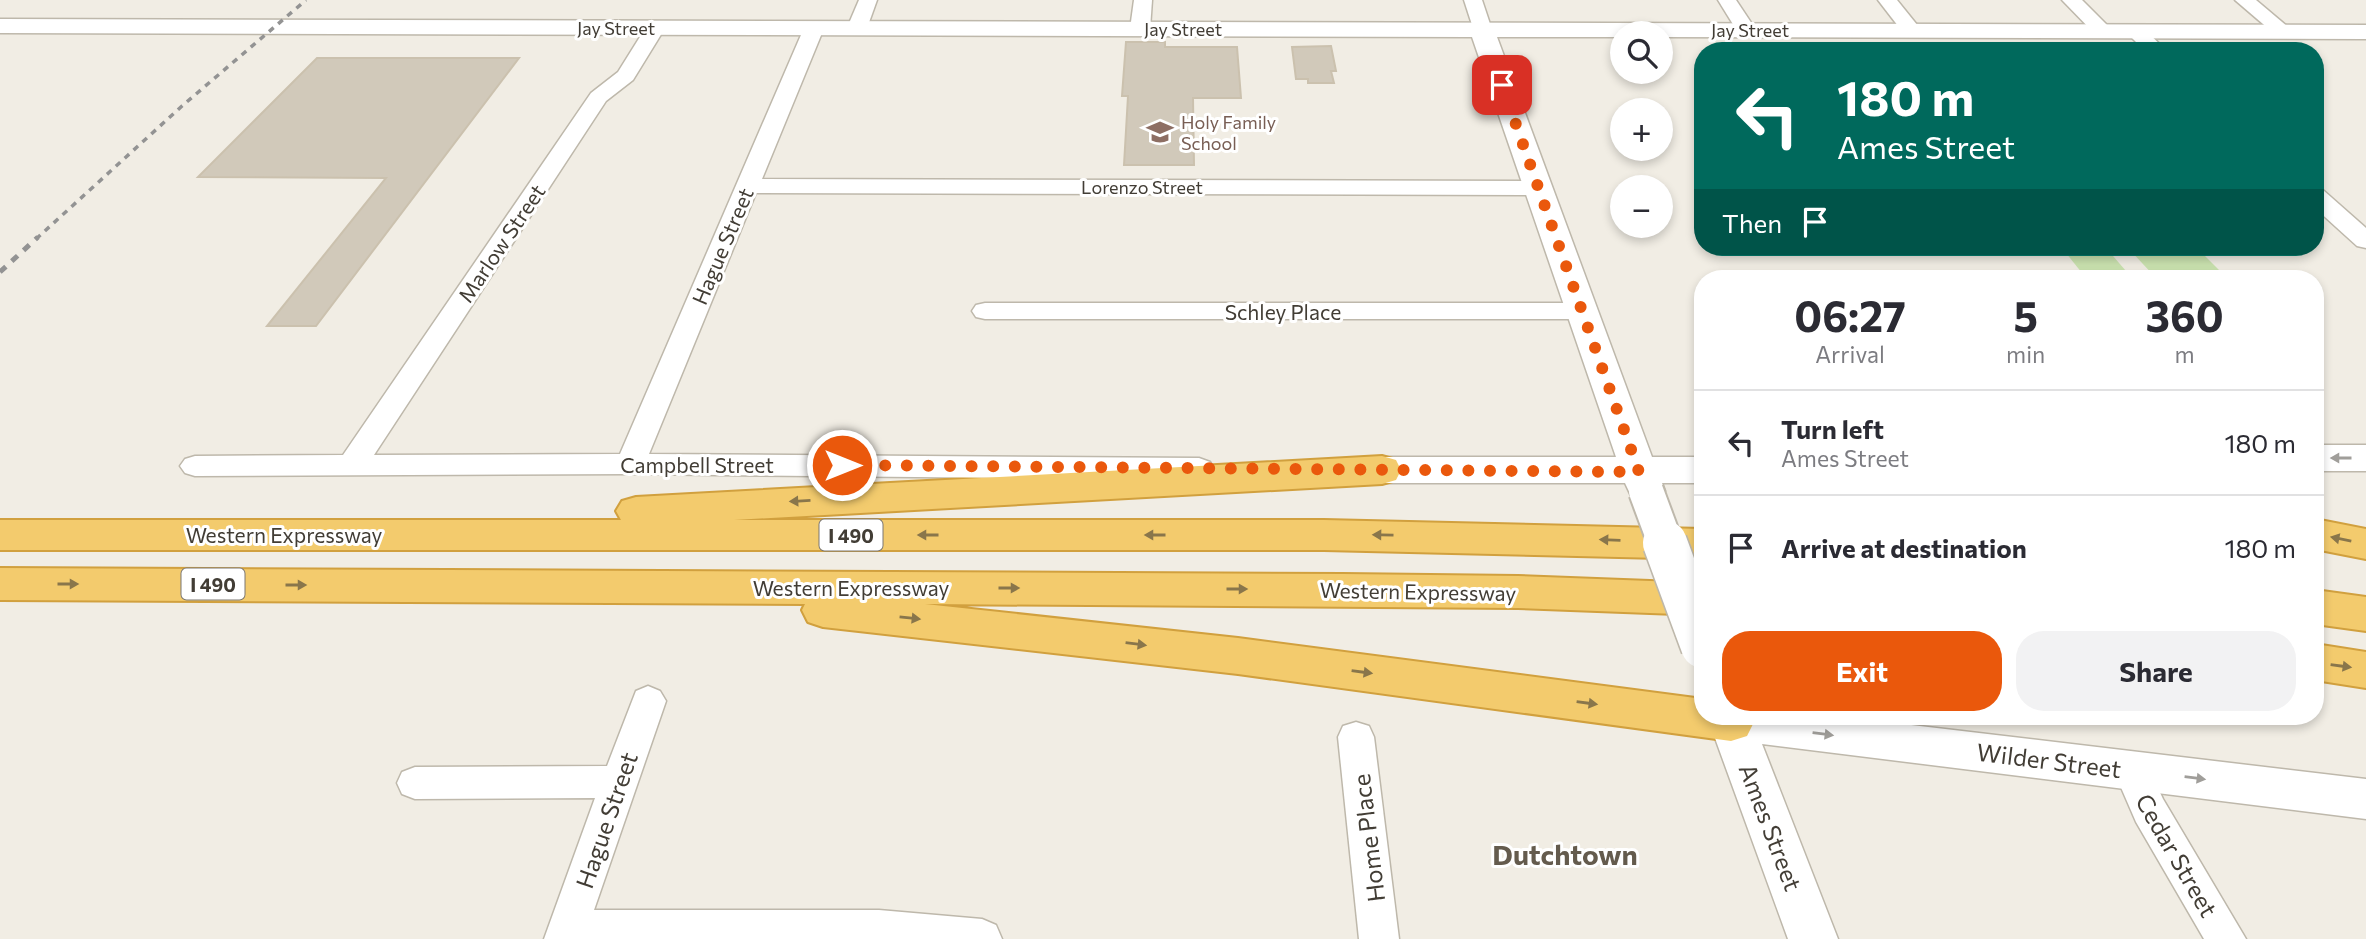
<!DOCTYPE html>
<meta charset="utf-8">
<style>
:root{--surface:#fff;--page:#f2f2f3;--text:#2b2b33;--muted:#7c7c81;--line:#e1e1e2;--accent:#ea580c}
body{margin:0;font-family:Commissioner,sans-serif;background:var(--page);color:var(--text);height:100vh;display:flex;flex-direction:column;font-size:26px;white-space:nowrap}
*{box-sizing:border-box;margin:0}
p{font-size:23px;color:var(--muted)}
.icon{flex:none;width:38px;height:38px;fill:none;stroke:currentColor;stroke-width:2;stroke-linecap:round;stroke-linejoin:round}
.map{position:relative;flex:1;overflow:hidden}
.panel{position:absolute;left:1694px;top:270px;width:630px;height:455px;display:flex;flex-direction:column;background:var(--surface);border-radius:28px;box-shadow:0 4px 10px #0003}
.panel>*{flex:none}
.guide{position:absolute;left:1694px;top:42px;width:630px;height:214px;border-radius:28px;box-shadow:0 4px 10px #0003;background:#00695c;color:#fff;overflow:hidden}
.buttons{position:absolute;left:1610px;top:21px;display:grid;gap:14px}
.buttons a{display:grid;place-items:center;width:63px;height:63px;border-radius:50%;background:var(--surface);box-shadow:0 4px 10px #0003;font-size:35px}
.pin{position:absolute;display:grid;place-items:center;width:60px;height:60px;color:#fff;margin:-30px;border-radius:14px;box-shadow:0 4px 10px #0006}
.me{position:absolute;width:77px;margin:-38px;rotate:90deg;stroke-linejoin:round;filter:drop-shadow(0 0 5px #0008)}
.turn{display:flex;align-items:center;gap:24px;height:147px;padding:0 28px;font-size:32px}
.turn .icon{width:91px;height:91px;stroke-width:2.5}
.turn b{display:block;font-size:49px;line-height:60px}
.then{display:flex;align-items:center;height:66px;padding:0 28px;background:#0003;gap:14px;font-size:26px}
.eta{display:flex;justify-content:space-evenly;align-items:center;height:119px;text-align:center}
.eta b{font-size:42px;font-weight:700;line-height:49px}
.primary-button{display:flex;gap:14px;margin-top:auto;padding:14px 28px}
.primary-button a{flex:1;height:80px;border-radius:28px;background:var(--accent);color:#fff;font-size:28px;font-weight:700;line-height:80px;text-align:center}
.primary-button a+a{background:var(--page);color:var(--text)}
ul{padding:0;list-style:none}
li{display:flex;align-items:center;gap:21px;height:105px;padding:0 28px;border-top:2px solid var(--line)}
li div{flex:1}
li b{display:block;font-size:26px}
li em{font-style:normal}
.map>svg:first-child{display:block}
.green{fill:#cae2af}
.building{fill:#d1c9ba;stroke:#cbc1ae;stroke-width:2}
.lines{fill:none;stroke-linecap:round;stroke-linejoin:round}
.minor-casing{stroke:#beb8ab;stroke-width:3}
.tertiary-casing{stroke:#beb8ab;stroke-width:3}
.motorway-casing{stroke:#d1a03e;stroke-width:4}
.minor{fill:#fff;fill-rule:evenodd}
.tertiary{fill:#fff;fill-rule:evenodd}
.motorway{fill:#f3cb6d;fill-rule:evenodd}
.rail-far1{stroke:#939393;stroke-width:3.5;stroke-dasharray:6 6;stroke-linecap:butt}
.rail{stroke:#939393;stroke-width:5;stroke-dasharray:8 8;stroke-linecap:butt}
.tertiary-bridge-far1-casing{stroke:#beb8ab;stroke-width:38;stroke-linecap:butt}
.tertiary-bridge-casing{stroke:#beb8ab;stroke-width:47;stroke-linecap:butt}
.tertiary-bridge-far1{stroke:#fff;stroke-width:34}
.tertiary-bridge{stroke:#fff;stroke-width:44}
.oneway{fill:#a09e9a}
.oneway2{fill:#89764b}
.route{stroke:#ea580c;stroke-width:12;stroke-dasharray:0 21.6}
.labels{text-anchor:middle;dominant-baseline:central;stroke-width:6;stroke-linejoin:round;paint-order:stroke}
.far-street-label{font-size:18px;fill:#423d35;stroke:#fff}
.far-education-label{font-size:18px;fill:#785e54;stroke:#fff;text-anchor:start}
.shield{fill:#fff;stroke:#7b7772;stroke-width:2}
.shield-label{font-size:19px;font-weight:bold;fill:#423d35}
.street-label{font-size:21px;fill:#423d35;stroke:#fff}
.near-street-label{font-size:24px;fill:#423d35;stroke:#fff}
.near-neighbourhood-label{font-size:28px;font-weight:bold;fill:#645b4d;stroke:#fff}
</style>
<div class="map">
<svg width="2366" height="939" viewBox="0 0 2366 939">
<rect width="100%" height="100%" fill="#f1ede4"/>
<g class="green">
<path d="M 2131,247 L 2196,247 L 2227,278 L 2156,278 L 2129,249 Z"/>
<path d="M 2062,248 L 2107,249 L 2132,278 L 2086,278 Z"/>
</g>
<g class="building">
<path d="M 1126,42 L 1165,42 L 1165,47 L 1237,47 L 1241,98 L 1193,98 L 1194,165 L 1124,165 L 1128,96 L 1122,96 Z"/>
<path d="M 1331,46 L 1336,71 L 1331,71 L 1334,83 L 1308,83 L 1308,79 L 1296,79 L 1292,47 Z"/>
<path d="M 317,58 L 519,58 L 316,326 L 267,326 L 386,178 L 198,177 Z"/>
</g>
<g class="lines">
<g class="minor-casing">
<g id="minor">
<path d="M 859,0 L 877,0 L 867,28 L 857,34 L 847,28 Z"/>
<path d="M 1134,0 L 1152,0 L 1150,29 L 1147,33 L 1133,33 L 1130,29 Z"/>
<path d="M 1464,0 L 1482,0 L 1492,30 L 1489,34 L 1475,34 Z"/>
<path d="M 1718,0 L 1736,0 L 1756,30 L 1753,34 L 1739,34 Z"/>
<path d="M 1878,0 L 1897,0 L 1922,31 L 1919,35 L 1905,35 Z"/>
<path d="M 2062,0 L 2082,0 L 2113,31 L 2110,35 L 2096,35 Z"/>
<path d="M 2235,0 L 2256,0 L 2294,32 L 2291,36 L 2277,36 Z"/>
<path d="M 655,22 L 665,28 L 633,80 L 606,101 L 374,455 L 620,454 L 804,28 L 814,22 L 824,28 L 762,179 L 1538,181 L 1546,183 L 1550,188 L 1546,193 L 1538,195 L 756,193 L 649,454 L 1199,458 L 1210,462 L 1214,469 L 1210,476 L 1199,480 L 630,474 L 195,476 L 185,473 L 180,466 L 185,459 L 195,456 L 343,455 L 591,93 L 618,72 L 648,24 Z"/>
<path d="M 2135,25 L 2142,27 L 2167,51 L 2145,51 L 2125,31 Z"/>
<path d="M 2315,188 L 2323,190 L 2366,228 L 2366,248 L 2357,246 L 2315,208 Z"/>
<path d="M 985,303 L 1580,303 L 1589,305 L 1593,311 L 1589,317 L 1580,319 L 985,319 L 976,317 L 972,311 L 976,305 Z"/>
<path d="M 648,686 L 660,691 L 666,701 L 594,910 L 879,910 L 982,919 L 996,925 L 1002,939 L 544,939 L 595,798 L 415,799 L 402,794 L 397,783 L 402,772 L 415,767 L 607,766 L 636,691 Z"/>
<path d="M 1356,722 L 1369,726 L 1374,737 L 1399,939 L 1359,939 L 1338,737 L 1343,726 Z"/>
<path d="M 2131,753 L 2144,758 L 2163,799 L 2246,939 L 2204,939 L 2136,822 L 2113,769 L 2118,758 Z"/>
</g>
</g>
<g class="tertiary-casing">
<g id="tertiary">
<path d="M 0,19 L 2366,25 L 2366,39 L 1661,37 L 1661,33 L 1622,33 L 1622,37 L 1497,37 L 1652,457 L 1703,457 L 1703,483 L 1662,483 L 1665,491 L 1659,500 L 1646,504 L 1633,500 L 1625,483 L 1382,483 L 1369,479 L 1364,470 L 1369,461 L 1382,457 L 1616,457 L 1472,37 L 0,33 Z"/>
<rect x="2315" y="445" width="51" height="26"/>
<path d="M 1707,716 L 1835,716 L 2366,779 L 2366,819 L 1762,744 L 1838,939 L 1788,939 Z"/>
</g>
</g>
<g class="motorway-casing">
<g id="motorway">
<path d="M 1382,456 L 1396,460 L 1401,470 L 1396,480 L 1382,484 L 734,520 L 1324,520 L 1703,529 L 1703,559 L 1324,550 L 0,550 L 0,520 L 621,520 L 616,511 L 622,501 L 636,497 Z"/>
<path d="M 2315,519 L 2366,529 L 2366,559 L 2315,549 Z"/>
<path d="M 0,568 L 1343,574 L 1518,576 L 1703,583 L 1703,615 L 1518,608 L 925,604 L 1238,638 L 1703,699 L 1703,716 L 1751,716 L 1754,722 L 1747,736 L 1731,741 L 1238,674 L 823,627 L 808,622 L 802,610 L 805,604 L 0,600 Z"/>
<path d="M 2315,590 L 2366,597 L 2366,631 L 2315,624 Z"/>
<path d="M 2315,644 L 2366,652 L 2366,688 L 2315,680 Z"/>
</g>
</g>
<use href="#minor" class="minor"/>
<use href="#tertiary" class="tertiary"/>
<use href="#motorway" class="motorway"/>
<path class="rail-far1" d="M 36,239 L 182,106 L 306,0"/>
<path class="rail" d="M 0,272 L 38,237"/>
<g class="tertiary-bridge-far1-casing">
<path id="tertiary-bridge-far1" d="M 1646,491 L 1666,545"/>
</g>
<g class="tertiary-bridge-casing">
<path id="tertiary-bridge" d="M 1665,543 L 1703,646"/>
</g>
<use href="#tertiary-bridge-far1" class="tertiary-bridge-far1"/>
<use href="#tertiary-bridge" class="tertiary-bridge"/>
</g>
<defs><path id="oneway-solid" d="M-6-.8H1V-3.2L6.5 0L1 3.2V.8H-6Z" transform="scale(1.75)"/></defs>
<g class="oneway">
<use href="#oneway-solid" transform="translate(2341 458) rotate(180)"/>
<use href="#oneway-solid" transform="translate(1823 734) rotate(7)"/>
<use href="#oneway-solid" transform="translate(2195 778) rotate(7)"/>
</g>
<g class="oneway2">
<use href="#oneway-solid" transform="translate(800 501) rotate(177)"/>
<use href="#oneway-solid" transform="translate(928 535) rotate(-180)"/>
<use href="#oneway-solid" transform="translate(1155 535) rotate(-180)"/>
<use href="#oneway-solid" transform="translate(1383 535) rotate(-179)"/>
<use href="#oneway-solid" transform="translate(2341 539) rotate(-169)"/>
<use href="#oneway-solid" transform="translate(1610 540) rotate(-178)"/>
<use href="#oneway-solid" transform="translate(68 584)"/>
<use href="#oneway-solid" transform="translate(296 585)"/>
<use href="#oneway-solid" transform="translate(1009 588)"/>
<use href="#oneway-solid" transform="translate(1237 589)"/>
<use href="#oneway-solid" transform="translate(910 618) rotate(6)"/>
<use href="#oneway-solid" transform="translate(1136 644) rotate(7)"/>
<use href="#oneway-solid" transform="translate(2341 666) rotate(8)"/>
<use href="#oneway-solid" transform="translate(1362 672) rotate(8)"/>
<use href="#oneway-solid" transform="translate(1587 703) rotate(8)"/>
</g>
<g class="lines">
<path class="route" d="M 842,465 L 1639,472 L 1502,85"/>
</g>
<defs>
<g id="school-bare" transform="scale(2.1)"><path d="M0-5L7-2L0 1L-7-2ZM-4 1L0 2.5L4 1V4Q0 6-4 4Z" fill="#8d6e63" stroke="#fff" stroke-width="2.5" paint-order="stroke"/></g>
</defs>
<g fill-rule="evenodd">
<use href="#school-bare" x="1160" y="132"/>
</g>
<g class="labels">
<g class="far-street-label">
<text x="616" y="28">Jay Street</text>
<text x="1183" y="29">Jay Street</text>
<text x="1750" y="30">Jay Street</text>
<text x="1142" y="187">Lorenzo Street</text>
</g>
<g class="far-education-label">
<text x="1181" y="122">Holy Family<tspan x="1181" dy="21">School</tspan></text>
</g>
<g class="shield">
<rect x="819.5" y="519.5" width="63" height="31" rx="5"/>
<rect x="181.5" y="568.5" width="63" height="31" rx="5"/>
</g>
<g class="shield-label">
<text x="851" y="535">I 490</text>
<text x="213" y="584">I 490</text>
</g>
<g class="street-label">
<text transform="translate(501 243) rotate(-56)">Marlow Street</text>
<text transform="translate(722 246) rotate(-67)">Hague Street</text>
<text x="1283" y="311">Schley Place</text>
<text x="697" y="464">Campbell Street</text>
<text x="284" y="534">Western Expressway</text>
<text x="851" y="587">Western Expressway</text>
<text transform="translate(1418 591) rotate(1)">Western Expressway</text>
</g>
<g class="near-street-label">
<text transform="translate(2049 760) rotate(7)">Wilder Street</text>
<text transform="translate(606 820) rotate(-71)">Hague Street</text>
<text transform="translate(1771 827) rotate(69)">Ames Street</text>
<text transform="translate(1368 838) rotate(-97)">Home Place</text>
<text transform="translate(2177 855) rotate(60)">Cedar Street</text>
</g>
<g class="near-neighbourhood-label">
<text x="1565" y="854">Dutchtown</text>
</g>
</g>
</svg>
<div class="buttons">
<a><svg class="icon" aria-label="search" viewBox="0 0 24 24"><circle cx="10" cy="10" r="6"/><path d="M15 15l6 6"/></svg></a>
<a>+</a>
<a>−</a>
</div>
<div class="pin" style="left:1502px;top:85px;background:#d93025"><svg class="icon" aria-label="arrive" viewBox="0 0 24 24"><path d="M6 21V4h12l-3 4 3 4H6"/></svg></div>
<svg class="me" style="left:842px;top:465px" viewBox="-20 -20 40 40"><circle r="17" fill="#ea580c" stroke="#fff" stroke-width="3"/><path d="M0-11L8 9 0 5-8 9z" fill="#fff"/></svg>
<div class="guide">
<div class="turn"><svg class="icon" aria-label="left" viewBox="0 0 24 24"><path d="M17 20v-9H6M10 6l-5 5 5 5"/></svg><div><b>180 m</b>Ames Street</div></div>
<div class="then">Then<svg class="icon" aria-label="arrive" viewBox="0 0 24 24"><path d="M6 21V4h12l-3 4 3 4H6"/></svg></div>
</div>
<section class="panel">
<div class="eta">
<div><b>06:27</b><p>Arrival</p></div>
<div><b>5</b><p>min</p></div>
<div><b>360</b><p>m</p></div>
</div>
<ul>
<li><svg class="icon" aria-label="left" viewBox="0 0 24 24"><path d="M17 20v-9H6M10 6l-5 5 5 5"/></svg><div><b>Turn left</b><p>Ames Street</p></div><em>180 m</em></li>
<li><svg class="icon" aria-label="arrive" viewBox="0 0 24 24"><path d="M6 21V4h12l-3 4 3 4H6"/></svg><div><b>Arrive at destination</b></div><em>180 m</em></li>
</ul>
<div class="primary-button"><a>Exit</a><a>Share</a></div>
</section>
</div>
